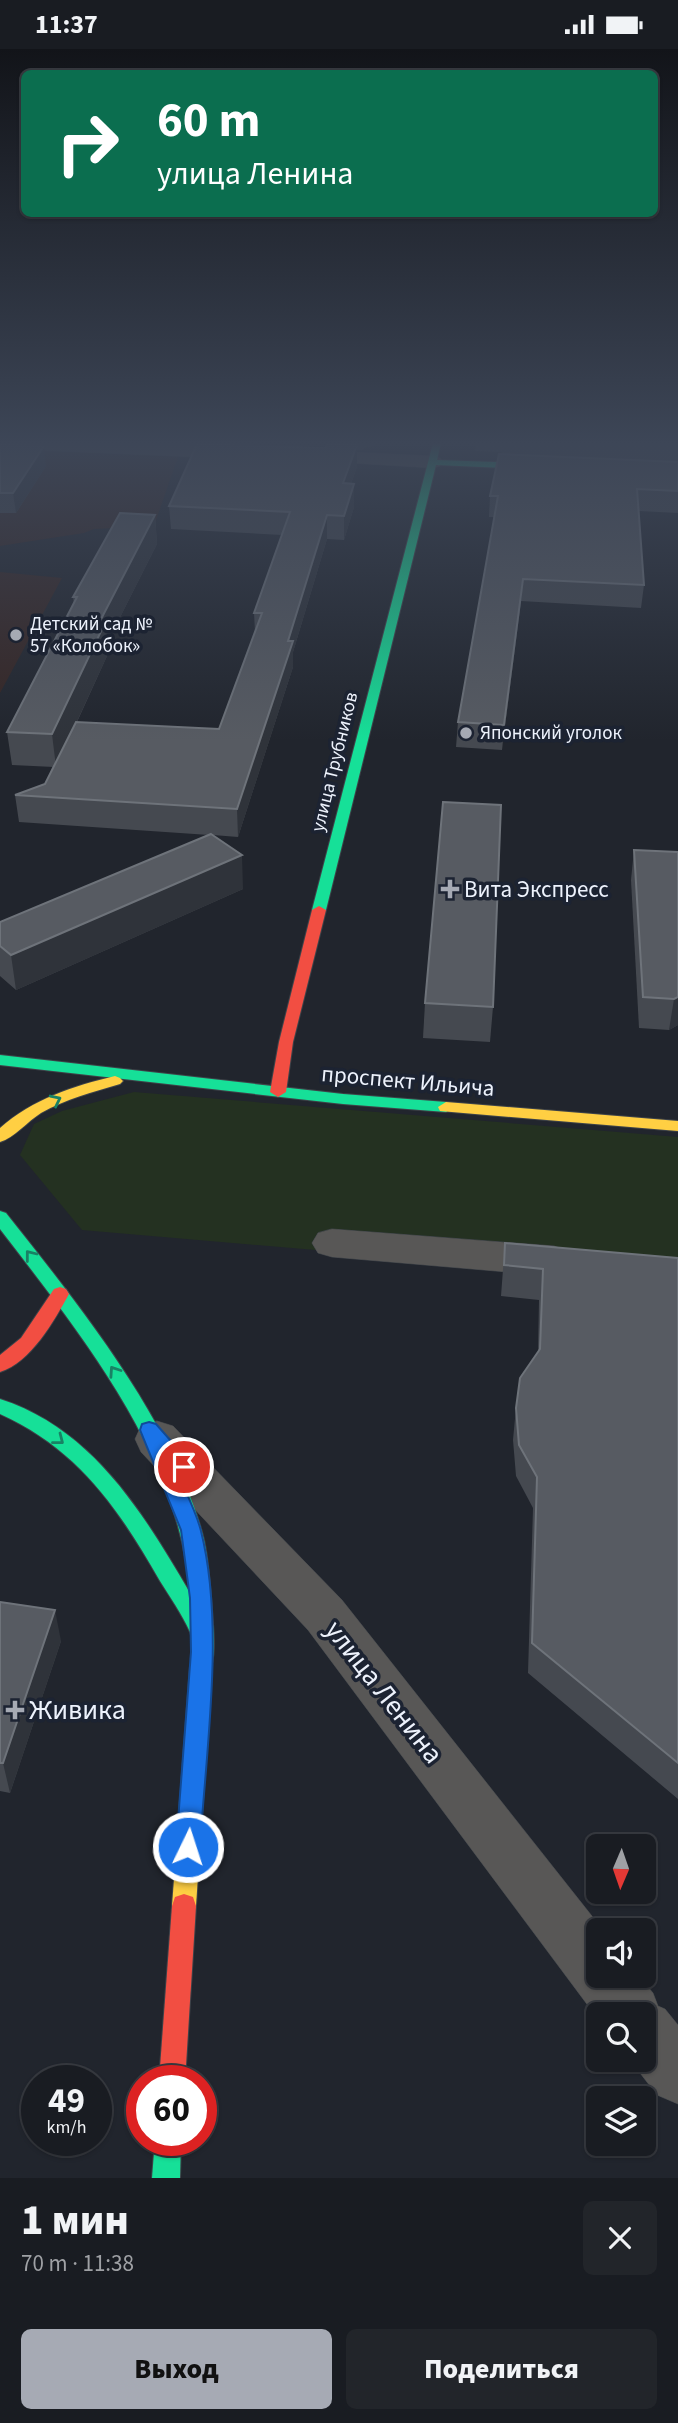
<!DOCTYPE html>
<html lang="ru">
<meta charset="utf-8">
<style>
:root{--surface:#191c22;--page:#22252a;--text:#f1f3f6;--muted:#9fa1a5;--line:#373a40;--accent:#a6aab4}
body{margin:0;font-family:"Source Sans 3",sans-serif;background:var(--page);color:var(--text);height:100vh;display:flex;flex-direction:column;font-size:26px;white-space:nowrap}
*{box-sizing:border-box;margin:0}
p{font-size:23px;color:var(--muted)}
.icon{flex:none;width:38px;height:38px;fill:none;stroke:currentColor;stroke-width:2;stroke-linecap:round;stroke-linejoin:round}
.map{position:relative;height:2129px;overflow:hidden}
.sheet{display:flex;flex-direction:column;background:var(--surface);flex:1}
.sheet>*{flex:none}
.banner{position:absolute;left:21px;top:21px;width:637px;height:147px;border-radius:10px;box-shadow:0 2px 5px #0004,0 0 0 2px var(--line);background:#0b6e4f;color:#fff;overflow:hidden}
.needle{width:46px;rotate:182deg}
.tools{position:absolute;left:586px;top:1785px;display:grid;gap:14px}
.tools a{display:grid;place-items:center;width:70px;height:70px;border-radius:10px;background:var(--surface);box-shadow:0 2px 5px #0004,0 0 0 2px var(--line);font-size:35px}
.speed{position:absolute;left:21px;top:2016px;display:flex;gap:14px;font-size:35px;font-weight:700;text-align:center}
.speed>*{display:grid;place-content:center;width:91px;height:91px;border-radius:50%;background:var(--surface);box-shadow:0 2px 5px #0004,0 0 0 2px var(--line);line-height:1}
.speed small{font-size:18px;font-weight:400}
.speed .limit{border:10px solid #d22;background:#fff;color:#111}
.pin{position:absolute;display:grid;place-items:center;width:60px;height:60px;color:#fff;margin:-30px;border:4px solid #fff;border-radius:50%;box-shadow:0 2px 7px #0007}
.me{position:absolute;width:77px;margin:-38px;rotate:4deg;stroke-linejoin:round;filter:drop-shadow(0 0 5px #0008)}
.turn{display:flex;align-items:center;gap:24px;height:147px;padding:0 21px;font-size:32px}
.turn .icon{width:91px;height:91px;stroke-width:2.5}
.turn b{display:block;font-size:49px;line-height:60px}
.round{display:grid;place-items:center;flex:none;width:74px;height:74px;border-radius:10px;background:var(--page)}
.overview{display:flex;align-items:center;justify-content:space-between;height:119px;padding:0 21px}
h1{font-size:42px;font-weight:800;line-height:52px}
.button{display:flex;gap:14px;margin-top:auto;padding:14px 21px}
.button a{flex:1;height:80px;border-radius:10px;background:var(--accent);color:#111;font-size:28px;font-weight:800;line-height:80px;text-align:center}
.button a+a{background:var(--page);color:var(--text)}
.status{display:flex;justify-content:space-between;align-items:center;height:49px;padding:0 35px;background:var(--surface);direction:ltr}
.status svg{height:19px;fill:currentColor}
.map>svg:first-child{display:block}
.education{fill:#352523}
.green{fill:#243121}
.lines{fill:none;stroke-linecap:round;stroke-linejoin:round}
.street-casing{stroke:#3e4349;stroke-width:1}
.fast-casing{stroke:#3e4349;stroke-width:2}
.slow-casing{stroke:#3e4349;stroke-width:2}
.jam-casing{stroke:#3e4349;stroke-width:2}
.street{fill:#585756;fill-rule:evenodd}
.fast{fill:#16e098;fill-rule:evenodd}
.slow{fill:#ffcf43;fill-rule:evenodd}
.jam{fill:#f24e42;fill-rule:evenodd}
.wall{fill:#454950}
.shaded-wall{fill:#2f333a}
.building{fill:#575b62;stroke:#6e737a;stroke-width:2}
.oneway{stroke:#198265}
.route{fill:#1a73e8;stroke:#114b97;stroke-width:2}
.poi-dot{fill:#a6aab4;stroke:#1c2332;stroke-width:2.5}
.labels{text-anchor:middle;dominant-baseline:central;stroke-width:7;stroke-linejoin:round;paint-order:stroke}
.far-poi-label{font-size:19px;fill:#edf2fc;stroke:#1c2332;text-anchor:start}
.far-street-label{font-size:19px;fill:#edf2fc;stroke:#1c2332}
.poi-label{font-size:23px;fill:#edf2fc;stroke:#1c2332;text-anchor:start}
.street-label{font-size:23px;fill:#edf2fc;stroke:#1c2332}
.near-street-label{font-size:28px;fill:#edf2fc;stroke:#1c2332}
.near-poi-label{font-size:28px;fill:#edf2fc;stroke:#1c2332;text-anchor:start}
</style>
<div class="status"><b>11:37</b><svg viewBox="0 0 49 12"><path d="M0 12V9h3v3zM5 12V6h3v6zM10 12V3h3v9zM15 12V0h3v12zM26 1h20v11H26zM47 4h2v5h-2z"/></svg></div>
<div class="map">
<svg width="678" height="2129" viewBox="0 0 678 2129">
<rect width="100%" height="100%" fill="#21252d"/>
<g class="education">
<path d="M 0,394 L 71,394 L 67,399 L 179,405 L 154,477 L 94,480 L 84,484 L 0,497 Z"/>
<path d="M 0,523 L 62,529 L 0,644 Z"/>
</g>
<path class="green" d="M 134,1043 L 678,1088 L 678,1232 L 82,1181 L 20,1106 L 34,1075 L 62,1062 Z"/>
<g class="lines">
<g class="street-casing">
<g id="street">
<path d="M 0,394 L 148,394 L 243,398 L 250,400 L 253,404 L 250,408 L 243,410 L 10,400 L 3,398 Z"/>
<path d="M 308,401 L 433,407 L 440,409 L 443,413 L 440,417 L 433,419 L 301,411 L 298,407 L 301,403 Z"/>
<path d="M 332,1180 L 554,1197 L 568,1202 L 574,1212 L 568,1222 L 554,1227 L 332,1208 L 318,1204 L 312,1194 L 318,1184 Z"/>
<path d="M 157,1372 L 173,1377 L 342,1551 L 603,1881 L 598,1881 L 598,1927 L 639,1927 L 653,1944 L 658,1957 L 665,1960 L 678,1976 L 678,2055 L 657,2046 L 630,2011 L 644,2011 L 644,1965 L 598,1965 L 598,1970 L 308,1581 L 141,1403 L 135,1390 L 141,1377 Z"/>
</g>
</g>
<g class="fast-casing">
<g id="fast">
<path d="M 433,394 L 441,394 L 437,411 L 550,415 L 554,418 L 550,421 L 436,416 L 326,861 L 319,865 L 312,861 Z"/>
<path d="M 0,1006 L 343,1045 L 446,1053 L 454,1058 L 446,1063 L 343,1055 L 0,1016 Z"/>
<path d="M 0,1162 L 6,1164 C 79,1256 176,1376 204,1491 C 209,1514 210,1537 212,1560 C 213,1580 217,1606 209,1624 L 201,1627 L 193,1624 C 187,1611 195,1594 190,1583 C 182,1565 170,1548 160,1532 C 119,1460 78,1400 0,1365 L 0,1350 C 93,1380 143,1464 190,1544 C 179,1405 82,1287 0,1180 Z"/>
<path d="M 155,2091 L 181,2091 L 180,2129 L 152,2129 Z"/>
</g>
</g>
<g class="slow-casing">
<g id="slow">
<path d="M 115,1027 L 120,1029 L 123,1032 L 120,1035 C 93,1043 66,1050 41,1064 C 28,1072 14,1089 0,1093 L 0,1079 C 33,1050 73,1037 115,1027 Z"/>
<path d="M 446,1053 L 678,1072 L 678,1082 L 440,1062 L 438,1058 Z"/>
<path d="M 201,1607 L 209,1610 L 212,1617 L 196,1857 L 193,1866 L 184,1869 L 175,1866 L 172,1857 L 190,1617 L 193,1610 Z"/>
</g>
</g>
<g class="jam-casing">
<g id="jam">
<path d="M 319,857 L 326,861 L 293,993 L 286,1043 L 278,1048 L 270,1043 L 279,993 L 312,861 Z"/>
<path d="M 60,1238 L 66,1240 L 69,1245 C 54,1272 31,1313 0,1323 L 0,1306 L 21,1289 L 54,1240 Z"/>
<path d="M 184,1845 L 193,1848 L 196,1857 L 185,2032 L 159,2032 L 172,1857 L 175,1848 Z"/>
</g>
</g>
<use href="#street" class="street"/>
<use href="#fast" class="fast"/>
<use href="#slow" class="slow"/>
<use href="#jam" class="jam"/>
</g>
<g class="wall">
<path d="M 334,394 L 374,394 L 372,398 L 365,398 L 363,401 L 357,401 L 357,418 L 351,435 L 354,458 L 344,491 L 327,490 L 293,603 L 293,618 L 238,788 L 213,786 L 243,840 L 16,941 L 0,927 L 0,873 L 209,786 L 19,773 L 15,746 L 45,735 L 54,718 L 12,716 L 7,683 L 74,555 L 73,548 L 155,466 L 157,495 L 106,596 L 107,607 L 77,673 L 219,680 L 255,583 L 254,564 L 282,486 L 171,480 L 169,457 L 326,399 L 334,395 Z"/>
<path d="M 476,394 L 678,394 L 678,464 L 639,462 L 644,536 L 641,559 L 521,552 L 502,701 L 456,698 L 458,673 L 494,468 L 489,468 L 490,447 L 501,405 L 502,403 L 475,402 Z"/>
<path d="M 0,396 L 46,417 L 16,464 L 0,464 Z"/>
<path d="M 634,801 L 678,803 L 678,976 L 669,981 L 639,979 L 631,831 Z"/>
<path d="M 425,954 L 493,958 L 490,993 L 423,989 Z"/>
<path d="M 505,1194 L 678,1209 L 678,1750 L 528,1624 L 533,1459 L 516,1427 L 513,1391 L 516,1359 L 538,1304 L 539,1251 L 501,1247 Z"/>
<path d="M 0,1553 L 61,1592 L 10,1744 L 0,1742 Z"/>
</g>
<g class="shaded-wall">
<path d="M 357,396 L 357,418 L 343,457 L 343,434 Z"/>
<path d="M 44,397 L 46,417 L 16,464 L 13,444 Z"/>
<path d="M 354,435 L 354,458 L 344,491 L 344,467 Z"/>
<path d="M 155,466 L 157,495 L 106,596 L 107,607 L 56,718 L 52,685 L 98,576 Z"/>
<path d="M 327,466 L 327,490 L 293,603 L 293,618 L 238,788 L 237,760 Z"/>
<path d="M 523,530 L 521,552 L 502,701 L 504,676 Z"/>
<path d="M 242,806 L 243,840 L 16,941 L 11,906 Z"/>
<path d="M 678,948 L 678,976 L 669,981 L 674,950 Z"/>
<path d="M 55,1561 L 61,1592 L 10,1744 L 3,1714 Z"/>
</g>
<g class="building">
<path d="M 197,395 L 319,399 L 326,399 L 327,395 L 357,396 L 343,434 L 354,435 L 344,467 L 327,466 L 288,592 L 293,592 L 237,760 L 15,746 L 45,735 L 76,673 L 219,680 L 262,564 L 254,564 L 290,463 L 169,457 Z"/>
<path d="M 0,396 L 44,397 L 13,444 L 0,444 Z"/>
<path d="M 499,405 L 678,413 L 678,442 L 637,440 L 644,536 L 523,530 L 504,676 L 458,673 L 498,447 L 490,447 Z"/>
<path d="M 120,464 L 155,466 L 98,576 L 104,576 L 52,685 L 7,683 L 77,548 L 73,548 Z"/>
<path d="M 443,753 L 501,756 L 493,958 L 425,954 Z"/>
<path d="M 211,785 L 242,806 L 11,906 L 0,897 L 0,873 Z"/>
<path d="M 634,801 L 678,803 L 678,948 L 674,950 L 643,948 Z"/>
<path d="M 505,1194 L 678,1209 L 678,1714 L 532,1594 L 537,1428 L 519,1396 L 516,1359 L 520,1329 L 540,1300 L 543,1220 L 504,1216 Z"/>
<path d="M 0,1553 L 55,1561 L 3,1714 L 0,1714 Z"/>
</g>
<defs><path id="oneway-chevron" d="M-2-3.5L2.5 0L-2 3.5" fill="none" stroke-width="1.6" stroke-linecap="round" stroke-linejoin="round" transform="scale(1.75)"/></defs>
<g class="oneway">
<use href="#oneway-chevron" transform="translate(56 1051) rotate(-26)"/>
<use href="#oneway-chevron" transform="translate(30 1206) rotate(-128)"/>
<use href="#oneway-chevron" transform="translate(114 1322) rotate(-124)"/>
<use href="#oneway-chevron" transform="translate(59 1391) rotate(38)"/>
</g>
<linearGradient id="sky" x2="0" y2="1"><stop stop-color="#121419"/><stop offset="0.57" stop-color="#3d4657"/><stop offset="1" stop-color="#3d4657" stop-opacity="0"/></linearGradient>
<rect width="678" height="692" fill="url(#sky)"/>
<path class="route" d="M 149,1373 L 156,1375 L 194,1418 L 191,1424 L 184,1426 L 177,1423 C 185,1442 196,1462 201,1482 C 225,1578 206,1700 200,1798 L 196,1807 L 188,1810 L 179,1807 L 176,1798 L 191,1603 L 190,1549 L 181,1481 L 140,1381 L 142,1375 Z"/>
<g class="poi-dot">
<circle cx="16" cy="586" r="7"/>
<circle cx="466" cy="684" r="7"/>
<path d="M446.5 829.5h7v7h7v7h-7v7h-7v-7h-7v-7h7z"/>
<path d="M11.5 1650.5h7v7h7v7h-7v7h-7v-7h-7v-7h7z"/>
</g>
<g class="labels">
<g class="far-poi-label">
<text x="30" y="575">Детский сад №<tspan x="30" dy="22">57 «Колобок»</tspan></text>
<text x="480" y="684">Японский уголок</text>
</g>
<g class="far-street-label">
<text transform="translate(335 713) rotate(-76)">улица Трубников</text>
</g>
<g class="poi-label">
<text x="464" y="840">Вита Экспресс</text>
</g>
<g class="street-label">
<text transform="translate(408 1032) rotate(5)">проспект Ильича</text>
</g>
<g class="near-street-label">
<text transform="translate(384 1643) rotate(52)">улица Ленина</text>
</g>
<g class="near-poi-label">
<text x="29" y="1661">Живика</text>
</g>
</g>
</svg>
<div class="tools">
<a><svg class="needle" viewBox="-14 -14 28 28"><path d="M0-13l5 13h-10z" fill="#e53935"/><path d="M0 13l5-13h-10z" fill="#9fa1a5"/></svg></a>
<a><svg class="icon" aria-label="sound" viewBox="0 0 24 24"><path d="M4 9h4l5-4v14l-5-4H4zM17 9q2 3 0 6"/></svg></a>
<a><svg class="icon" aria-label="search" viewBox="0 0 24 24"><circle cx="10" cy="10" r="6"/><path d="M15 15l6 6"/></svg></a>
<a><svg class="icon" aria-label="layers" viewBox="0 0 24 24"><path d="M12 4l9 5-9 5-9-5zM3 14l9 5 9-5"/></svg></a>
</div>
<div class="speed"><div>49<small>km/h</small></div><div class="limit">60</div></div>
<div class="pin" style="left:184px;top:1418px;background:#d93025"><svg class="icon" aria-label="arrive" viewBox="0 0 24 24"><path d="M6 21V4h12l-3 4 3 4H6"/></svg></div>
<svg class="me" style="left:188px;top:1798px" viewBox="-20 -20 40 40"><circle r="17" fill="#1a73e8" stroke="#fff" stroke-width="3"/><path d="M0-11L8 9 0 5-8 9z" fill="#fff"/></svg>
<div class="banner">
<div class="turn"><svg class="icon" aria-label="right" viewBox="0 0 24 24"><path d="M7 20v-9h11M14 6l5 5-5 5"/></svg><div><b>60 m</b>улица Ленина</div></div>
</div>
</div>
<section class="sheet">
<div class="overview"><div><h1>1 мин</h1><p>70 m · 11:38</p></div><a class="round"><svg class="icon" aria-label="close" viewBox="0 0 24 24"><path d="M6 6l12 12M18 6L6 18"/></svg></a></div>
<div class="button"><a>Выход</a><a>Поделиться</a></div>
</section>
